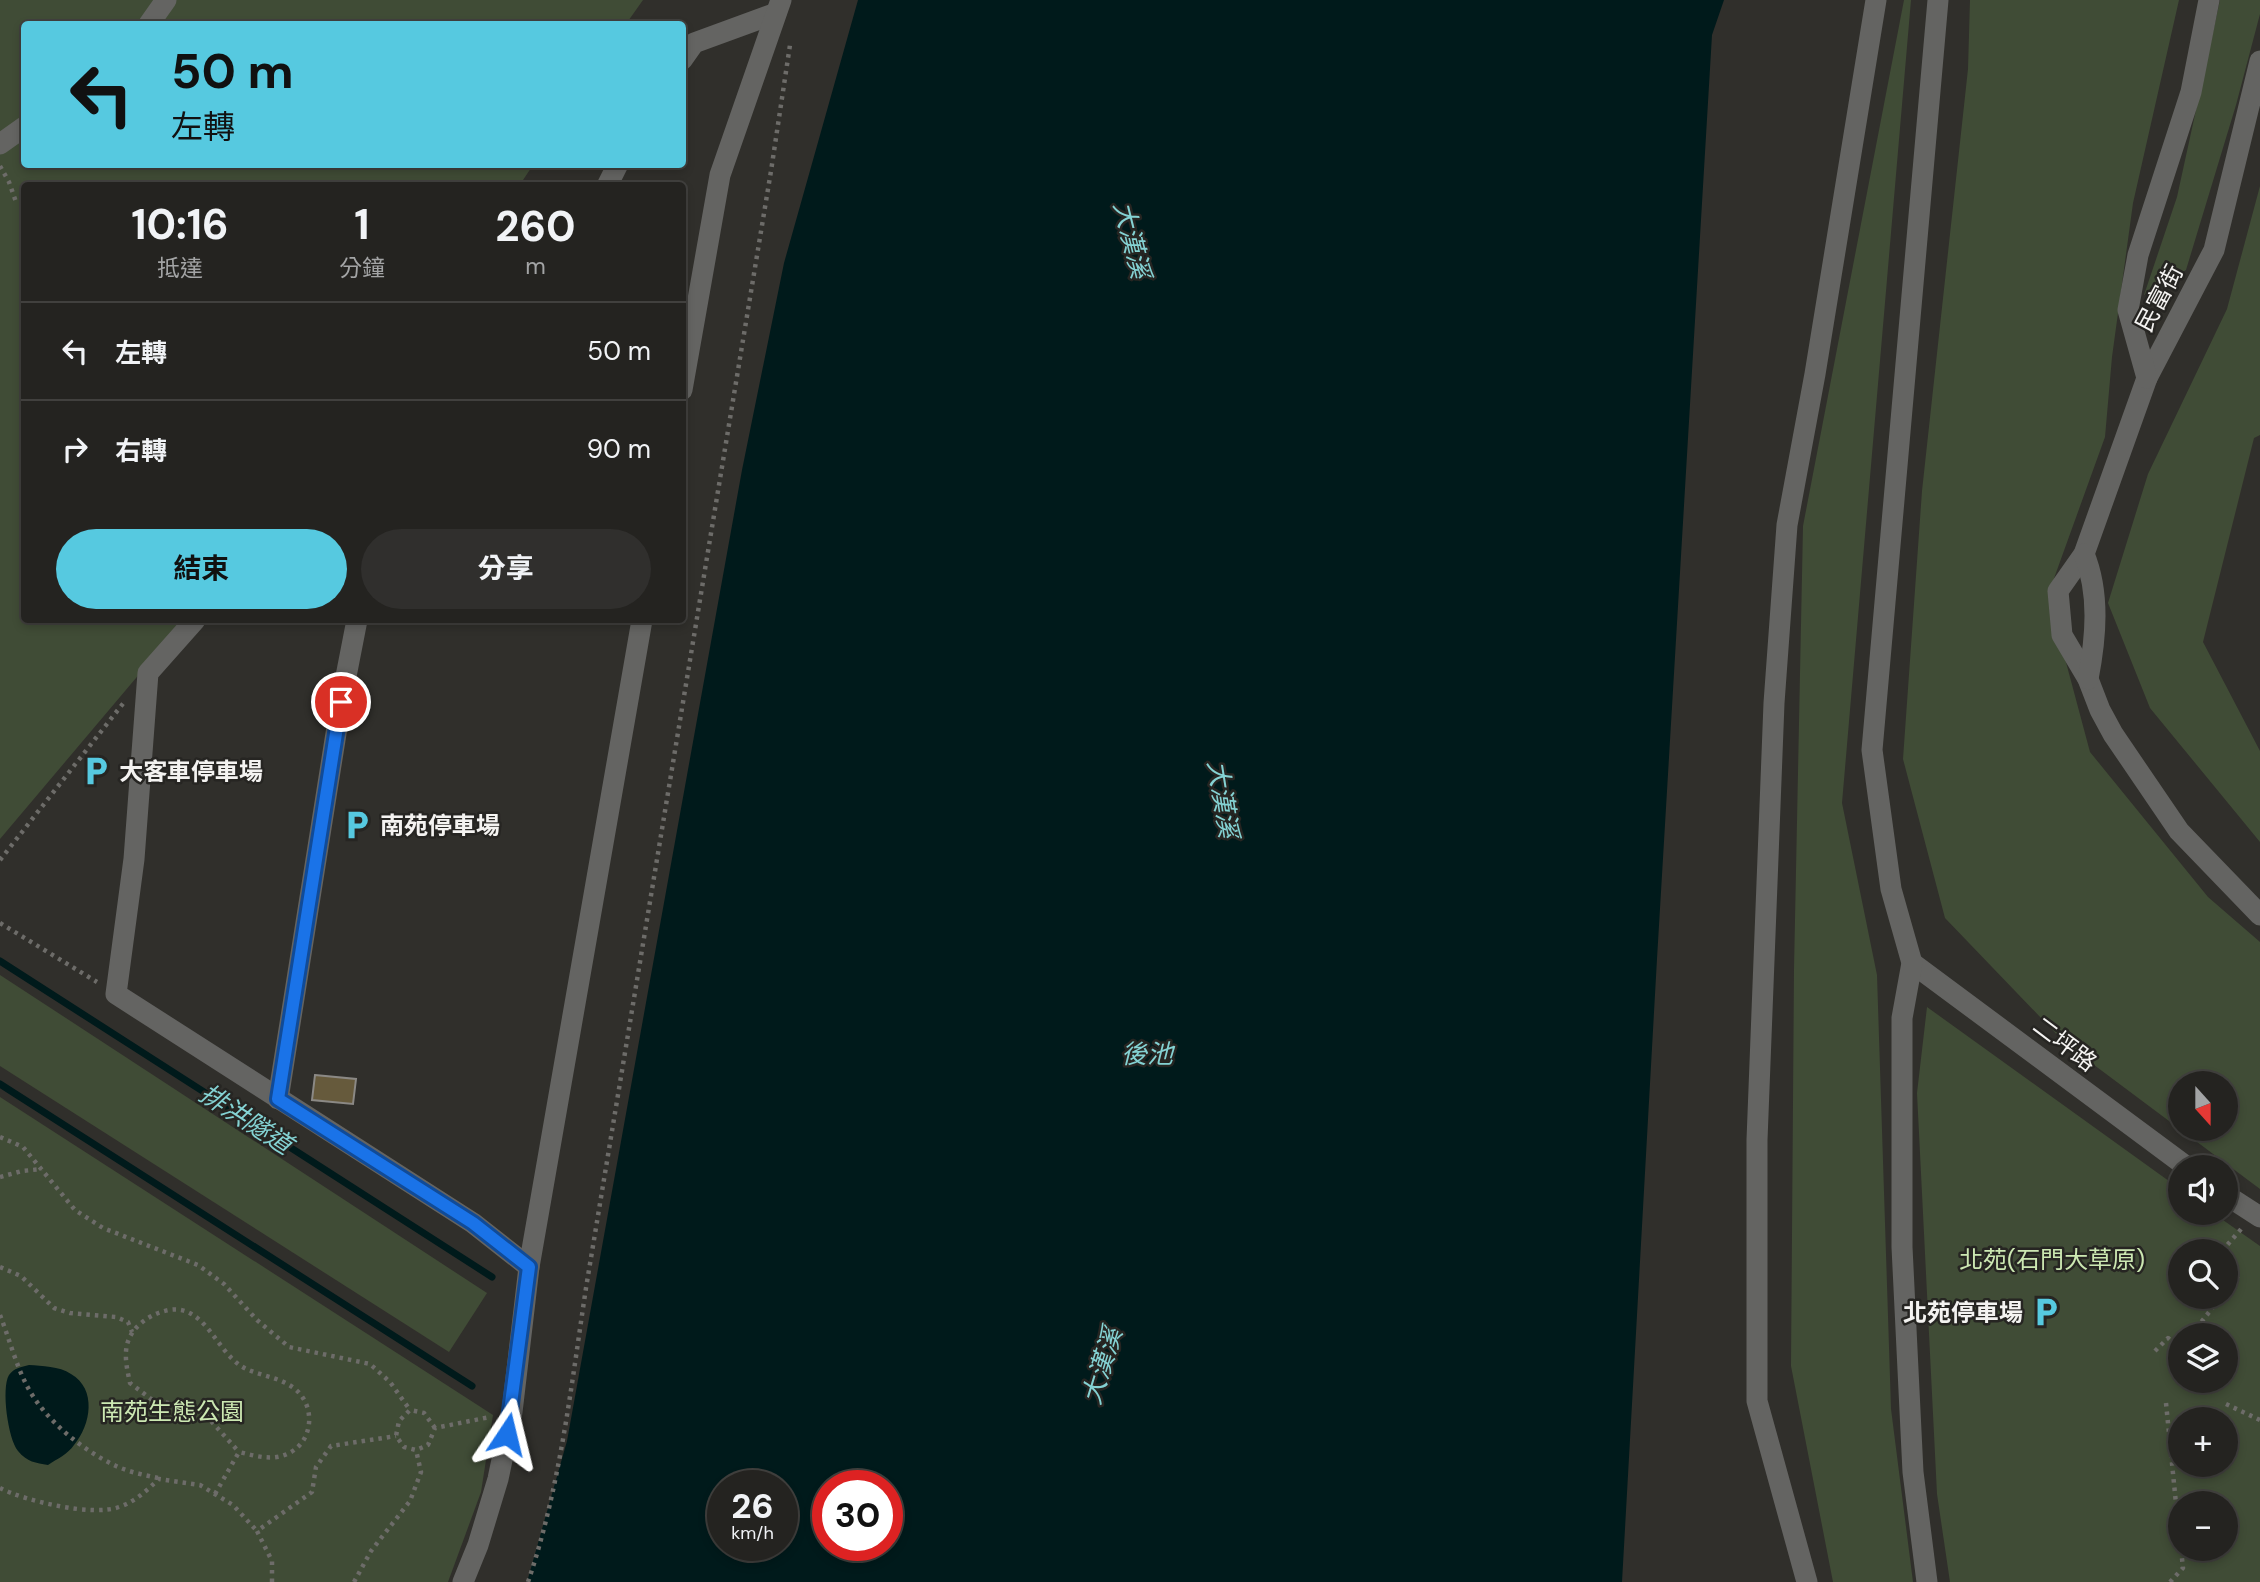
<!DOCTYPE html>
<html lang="zh-TW">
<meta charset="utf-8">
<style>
:root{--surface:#242320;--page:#302f2d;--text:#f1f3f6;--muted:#a3a4a5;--line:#41403e;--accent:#56c9e0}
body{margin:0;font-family:"DM Sans","Noto Sans TC",sans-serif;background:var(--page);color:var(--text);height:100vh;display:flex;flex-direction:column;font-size:26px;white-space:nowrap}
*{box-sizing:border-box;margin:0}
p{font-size:23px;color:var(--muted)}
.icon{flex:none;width:38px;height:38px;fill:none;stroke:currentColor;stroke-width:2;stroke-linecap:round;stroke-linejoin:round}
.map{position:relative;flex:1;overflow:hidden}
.side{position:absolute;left:21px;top:182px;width:665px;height:441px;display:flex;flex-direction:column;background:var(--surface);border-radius:7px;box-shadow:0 4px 10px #0003,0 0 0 2px var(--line)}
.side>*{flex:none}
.top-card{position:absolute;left:21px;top:21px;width:665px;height:147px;border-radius:7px;box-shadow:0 4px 10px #0003,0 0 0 2px var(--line);background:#56c9e0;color:#111;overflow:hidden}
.needle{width:46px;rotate:159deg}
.tools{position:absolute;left:2168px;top:1071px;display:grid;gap:14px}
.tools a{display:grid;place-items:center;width:70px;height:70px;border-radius:50%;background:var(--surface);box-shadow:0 4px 10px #0003,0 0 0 2px var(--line);font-size:35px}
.speed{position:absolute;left:707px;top:1470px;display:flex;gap:14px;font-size:35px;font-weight:700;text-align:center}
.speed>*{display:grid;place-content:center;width:91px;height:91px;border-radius:50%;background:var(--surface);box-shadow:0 4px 10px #0003,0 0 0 2px var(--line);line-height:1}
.speed small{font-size:18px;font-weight:400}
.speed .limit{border:10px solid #d22;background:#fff;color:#111}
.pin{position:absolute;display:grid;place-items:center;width:60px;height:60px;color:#fff;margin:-30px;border:4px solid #fff;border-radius:50%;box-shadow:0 2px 7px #0007}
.me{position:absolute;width:77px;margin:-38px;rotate:10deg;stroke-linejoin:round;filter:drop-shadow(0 0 5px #0008)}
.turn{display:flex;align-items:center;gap:24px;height:147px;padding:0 35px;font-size:32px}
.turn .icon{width:91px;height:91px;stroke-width:2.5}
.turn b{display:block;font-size:49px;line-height:60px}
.eta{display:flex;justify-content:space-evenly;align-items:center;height:119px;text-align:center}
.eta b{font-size:42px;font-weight:700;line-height:49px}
.cta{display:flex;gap:14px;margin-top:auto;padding:14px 35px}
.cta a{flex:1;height:80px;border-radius:42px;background:var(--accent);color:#111;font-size:28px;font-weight:700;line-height:80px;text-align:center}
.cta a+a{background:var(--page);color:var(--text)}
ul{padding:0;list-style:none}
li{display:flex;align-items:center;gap:21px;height:98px;padding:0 35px;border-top:2px solid var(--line)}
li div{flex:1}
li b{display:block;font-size:26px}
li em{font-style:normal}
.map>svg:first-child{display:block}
.green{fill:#404c36;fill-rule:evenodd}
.water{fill:#001a1b;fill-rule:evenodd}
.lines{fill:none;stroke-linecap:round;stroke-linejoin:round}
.stream{stroke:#001a1b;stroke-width:7}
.building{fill:#665a3c;stroke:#8b8985;stroke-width:2}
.path{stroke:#6d6c69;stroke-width:4.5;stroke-dasharray:3.5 5;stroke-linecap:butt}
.minor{stroke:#646462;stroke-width:21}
.route-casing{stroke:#114b97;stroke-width:18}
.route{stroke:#1a73e8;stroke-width:12}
.labels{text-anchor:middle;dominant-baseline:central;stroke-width:5;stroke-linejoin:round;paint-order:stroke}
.street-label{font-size:24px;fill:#f4f3f1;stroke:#262522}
.poi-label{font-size:24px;font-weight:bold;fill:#f4f3f1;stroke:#262522;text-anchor:start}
.park-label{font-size:24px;fill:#cce8b2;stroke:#262522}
.water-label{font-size:26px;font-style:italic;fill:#84d2d3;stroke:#262522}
</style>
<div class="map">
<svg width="2260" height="1582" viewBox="0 0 2260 1582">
<rect width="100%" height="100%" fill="#302f2b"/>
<g class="green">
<path d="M 0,0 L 643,0 L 626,24 L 24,24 L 24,164 L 533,165 L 519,186 L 24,186 L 24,620 L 185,620 L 0,839 Z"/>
<path d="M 1904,0 L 1911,0 L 1842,803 L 1877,975 L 1891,1409 L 1913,1582 L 1833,1582 L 1791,1366 L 1794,969 L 1803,526 Z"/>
<path d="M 1970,0 L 2179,0 L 2133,203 L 2112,357 L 2105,437 L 2048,595 L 2090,752 L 2208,897 L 2260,942 L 2260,1189 L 2066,1044 L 1945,918 L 1903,759 L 1922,491 L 1968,69 ZM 2180,1083 L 2226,1083 L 2226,1129 L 2180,1129 Z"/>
<path d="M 2220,0 L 2260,0 L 2260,14 L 2236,105 L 2186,270 L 2144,295 L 2177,197 Z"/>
<path d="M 2260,186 L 2260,435 L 2254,438 L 2203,642 L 2260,751 L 2260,842 L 2150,708 L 2108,603 L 2148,474 L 2227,309 Z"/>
<path d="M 0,975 L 487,1293 L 449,1352 L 0,1066 Z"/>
<path d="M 1927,1007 L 2180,1189 L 2180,1213 L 2213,1213 L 2260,1246 L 2260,1582 L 1950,1582 L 1937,1494 L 1917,1093 ZM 2180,1251 L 2226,1251 L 2226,1297 L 2180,1297 ZM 2226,1335 L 2226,1381 L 2180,1381 L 2180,1335 ZM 2180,1419 L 2226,1419 L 2226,1465 L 2180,1465 ZM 2180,1503 L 2226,1503 L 2226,1549 L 2180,1549 Z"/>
<path d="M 0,1097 L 493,1415 L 481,1492 L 448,1582 L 0,1582 Z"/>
</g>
<g class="water">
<path d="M 858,0 L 1724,0 L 1712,35 L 1657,959 L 1622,1582 L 527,1582 L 567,1441 L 742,470 L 784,263 ZM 723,1486 L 782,1486 L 782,1545 L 723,1545 ZM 828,1486 L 887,1486 L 887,1545 L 828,1545 Z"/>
<path d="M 29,1365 C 42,1366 59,1366 71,1374 C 97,1389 91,1425 74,1445 C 68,1454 57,1459 48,1465 C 36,1463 27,1462 18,1451 C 8,1439 1,1388 9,1375 C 14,1368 21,1367 29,1365 Z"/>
</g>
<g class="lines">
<g class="stream">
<path d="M 0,961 L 492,1277"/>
<path d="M 0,1084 L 472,1386"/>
</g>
</g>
<path class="building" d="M 315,1075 L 356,1079 L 353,1104 L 312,1100 Z"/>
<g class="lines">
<g class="path">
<path d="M 0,166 L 9,182 L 16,202"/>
<path d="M 0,860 L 125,701"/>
<path d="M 0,923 L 97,982"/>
<path d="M 0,1137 L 23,1147 L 75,1210 L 103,1228 L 198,1265 L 224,1284 L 257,1320 L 289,1347 L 370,1364 L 390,1382 L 410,1410"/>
<path d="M 0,1177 L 22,1171 L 42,1169"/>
<path d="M 2222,1251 L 2242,1228"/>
<path d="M 2226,1264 L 2238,1276 L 2226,1291"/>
<path d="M 0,1267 L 21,1276 L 54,1308 L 70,1313 L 116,1317 L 128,1322 L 132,1332"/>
<path d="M 0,1315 C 9,1338 16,1365 27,1386 C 45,1420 82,1450 116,1466 C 129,1472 144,1475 158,1478"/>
<path d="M 2191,1335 L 2221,1297"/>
<path d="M 2155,1351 L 2168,1338 L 2180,1349"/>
<path d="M 2166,1403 L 2180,1544"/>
<path d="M 2226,1404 L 2260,1420"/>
<path d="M 435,1428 L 424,1413 L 410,1410 L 399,1421 L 396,1436 L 404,1447 L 416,1450 L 428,1445 L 435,1428 L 490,1417"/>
<path d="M 0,1488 C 25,1501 93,1517 119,1507 C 136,1501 146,1491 159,1479 L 200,1485 L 233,1505 L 257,1531"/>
<path d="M 215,1494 L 239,1452 C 256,1456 274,1462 291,1452 C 314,1439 315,1405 295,1389 C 279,1376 257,1376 241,1366 C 216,1350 204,1304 169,1310 C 158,1312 148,1317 140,1324 C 121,1341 125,1360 130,1383 L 151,1399 L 202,1411 L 239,1452"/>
<path d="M 272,1582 L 272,1561 L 257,1531 L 312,1492 L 316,1467 L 331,1446 L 396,1436"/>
<path d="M 354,1582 L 371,1551 L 410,1501 L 421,1472 L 416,1450"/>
<path d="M 528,1582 C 560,1488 571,1387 586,1288 L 771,171 L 790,45"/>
<path d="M 2170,1582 L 2183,1568 L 2181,1549"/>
</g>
<g class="minor">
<path d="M 149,24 L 166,0"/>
<path d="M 682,60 L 694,43 L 776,13"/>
<path d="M 2260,61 L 2214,250 L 2147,378 L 2084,554 L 2058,591 L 2062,635 L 2088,679 L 2100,710 L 2113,734 L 2179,831 L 2260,915"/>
<path d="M 0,144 L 24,127"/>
<path d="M 607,186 L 618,164"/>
<path d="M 2147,378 L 2128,310 L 2138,255 L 2191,92 L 2209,0"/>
<path d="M 682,390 L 720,175 L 781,0"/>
<path d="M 2084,554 C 2100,593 2096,638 2088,679"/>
<path d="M 195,620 L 148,673 L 134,859 L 116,994 L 473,1223 L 529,1267"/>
<path d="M 1912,963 L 2187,1167"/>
<path d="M 278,1099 L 341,702 L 357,620"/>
<path d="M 2226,1195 L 2260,1217"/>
<path d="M 463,1582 L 478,1545 L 498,1479 L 512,1412 L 529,1267 L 642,620"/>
<path d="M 1807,1582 L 1757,1401 L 1757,1140 L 1774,703 L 1787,525 L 1815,374 L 1876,0"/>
<path d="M 1927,1582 L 1913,1472 L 1902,1247 L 1902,1018 L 1912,963 L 1891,889 L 1872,750 L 1938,0"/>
</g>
</g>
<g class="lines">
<g class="route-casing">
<path id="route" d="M 341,702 L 278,1099 L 473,1223 L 529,1267 L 507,1434"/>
</g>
<use href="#route" class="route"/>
</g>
<defs>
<g id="parking-bare" transform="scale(2.415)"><path d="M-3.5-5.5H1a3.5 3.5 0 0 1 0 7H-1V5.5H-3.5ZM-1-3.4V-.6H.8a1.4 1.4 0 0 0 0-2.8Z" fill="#56c9e0" stroke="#262522" stroke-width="2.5" paint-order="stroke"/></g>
</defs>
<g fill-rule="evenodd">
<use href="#parking-bare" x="96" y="771"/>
<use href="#parking-bare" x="357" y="825"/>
<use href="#parking-bare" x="2046" y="1312"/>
</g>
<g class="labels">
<g class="street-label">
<text transform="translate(2159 298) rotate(-62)">民富街</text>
<text transform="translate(2065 1044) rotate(37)">二坪路</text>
</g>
<g class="poi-label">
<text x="119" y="771">大客車停車場</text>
<text x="380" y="825">南苑停車場</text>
<text x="2023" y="1312" text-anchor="end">北苑停車場</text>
</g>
<g class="park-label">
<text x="2052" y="1259">北苑(石門大草原)</text>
<text x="172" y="1411">南苑生態公園</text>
</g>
<g class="water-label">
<text transform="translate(1132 240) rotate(76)">大漢溪</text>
<text transform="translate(1223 799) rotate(81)">大漢溪</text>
<text x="1147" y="1054">後池</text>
<text transform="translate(246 1119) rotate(33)">排洪隧道</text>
<text transform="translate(1102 1366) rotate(-73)">大漢溪</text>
</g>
</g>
</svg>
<div class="tools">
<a><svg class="needle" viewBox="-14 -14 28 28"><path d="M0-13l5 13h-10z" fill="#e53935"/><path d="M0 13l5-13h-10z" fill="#a3a4a5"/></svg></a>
<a><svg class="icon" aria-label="sound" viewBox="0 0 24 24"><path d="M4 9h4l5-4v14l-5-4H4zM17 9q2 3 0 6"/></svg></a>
<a><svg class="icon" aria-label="search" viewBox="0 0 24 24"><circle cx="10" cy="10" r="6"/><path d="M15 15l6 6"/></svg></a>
<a><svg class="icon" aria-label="layers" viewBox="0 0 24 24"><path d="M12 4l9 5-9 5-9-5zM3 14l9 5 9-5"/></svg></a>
<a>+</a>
<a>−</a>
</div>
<div class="speed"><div>26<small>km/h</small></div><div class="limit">30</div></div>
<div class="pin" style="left:341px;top:702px;background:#d93025"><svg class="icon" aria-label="arrive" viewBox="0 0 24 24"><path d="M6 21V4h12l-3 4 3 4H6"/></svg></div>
<svg class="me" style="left:507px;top:1434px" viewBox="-20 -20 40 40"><path d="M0-17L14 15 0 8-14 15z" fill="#1a73e8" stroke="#fff" stroke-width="4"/></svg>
<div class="top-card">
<div class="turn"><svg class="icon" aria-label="left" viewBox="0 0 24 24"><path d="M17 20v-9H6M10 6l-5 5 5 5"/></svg><div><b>50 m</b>左轉</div></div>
</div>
<section class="side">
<div class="eta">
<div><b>10:16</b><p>抵達</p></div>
<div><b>1</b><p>分鐘</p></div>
<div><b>260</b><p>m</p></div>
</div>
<ul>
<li><svg class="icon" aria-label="left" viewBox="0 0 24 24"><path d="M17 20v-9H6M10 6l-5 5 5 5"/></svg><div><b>左轉</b></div><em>50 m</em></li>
<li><svg class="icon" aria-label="right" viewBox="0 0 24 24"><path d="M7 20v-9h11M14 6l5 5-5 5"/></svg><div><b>右轉</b></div><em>90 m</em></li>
</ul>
<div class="cta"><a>結束</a><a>分享</a></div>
</section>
</div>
